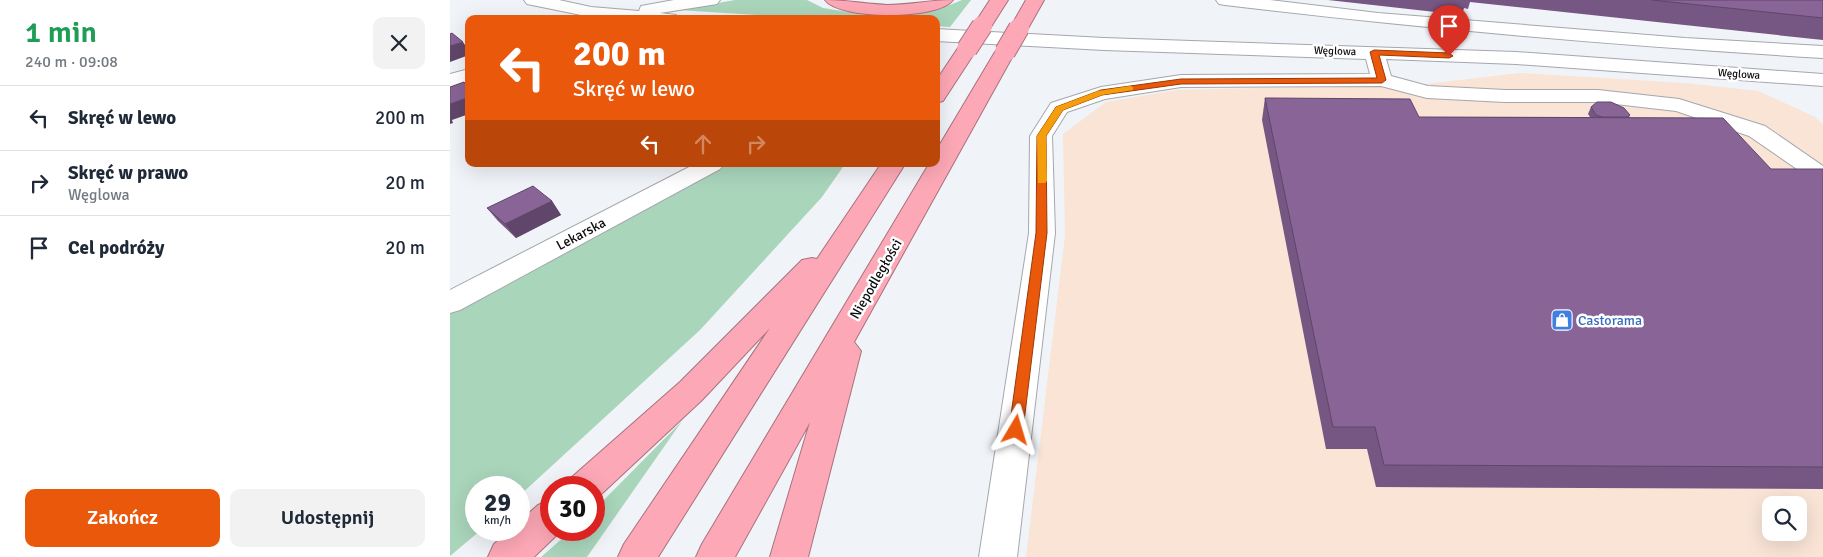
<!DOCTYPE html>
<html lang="pl">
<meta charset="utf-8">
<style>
:root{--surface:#fff;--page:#f2f2f3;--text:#1f2937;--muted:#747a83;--line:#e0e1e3;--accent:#ea580c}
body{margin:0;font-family:Signika,sans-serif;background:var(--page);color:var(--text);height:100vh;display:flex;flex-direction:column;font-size:19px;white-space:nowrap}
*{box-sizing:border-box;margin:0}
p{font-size:16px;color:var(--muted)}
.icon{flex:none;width:28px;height:28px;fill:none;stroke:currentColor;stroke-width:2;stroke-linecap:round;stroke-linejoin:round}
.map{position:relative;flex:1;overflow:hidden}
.drawer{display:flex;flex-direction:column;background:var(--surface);width:450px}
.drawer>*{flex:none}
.guide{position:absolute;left:15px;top:15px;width:475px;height:152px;border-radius:10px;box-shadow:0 5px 20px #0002;background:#ea580c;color:#fff;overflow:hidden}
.buttons{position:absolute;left:1312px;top:496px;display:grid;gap:10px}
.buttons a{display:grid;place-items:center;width:45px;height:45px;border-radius:10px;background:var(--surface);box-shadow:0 5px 20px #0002;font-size:25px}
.speed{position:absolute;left:15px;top:476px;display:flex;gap:10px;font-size:25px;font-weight:700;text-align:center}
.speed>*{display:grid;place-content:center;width:65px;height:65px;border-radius:50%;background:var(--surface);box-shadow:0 5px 20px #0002;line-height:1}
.speed small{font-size:12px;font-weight:400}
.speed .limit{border:8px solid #d22;background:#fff;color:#111}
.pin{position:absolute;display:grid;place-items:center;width:42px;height:42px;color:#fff;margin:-51px -21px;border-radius:50% 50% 50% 0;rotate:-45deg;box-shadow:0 0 5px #0007}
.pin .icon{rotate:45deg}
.me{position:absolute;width:55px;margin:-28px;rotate:7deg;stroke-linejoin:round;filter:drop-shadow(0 0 4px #0008)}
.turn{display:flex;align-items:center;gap:18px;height:105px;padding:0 25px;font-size:22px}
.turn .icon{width:65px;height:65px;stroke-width:2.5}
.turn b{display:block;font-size:35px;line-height:42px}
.lanes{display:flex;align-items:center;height:48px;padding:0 25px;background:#0003;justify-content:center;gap:25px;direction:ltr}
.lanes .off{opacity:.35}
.round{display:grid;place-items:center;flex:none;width:52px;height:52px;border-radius:10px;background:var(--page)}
.headline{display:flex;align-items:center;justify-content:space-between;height:85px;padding:0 25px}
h1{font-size:30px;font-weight:600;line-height:38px;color:#1e9e55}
.cta{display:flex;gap:10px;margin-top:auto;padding:10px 25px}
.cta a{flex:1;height:58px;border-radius:10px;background:var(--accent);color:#fff;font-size:20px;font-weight:600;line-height:58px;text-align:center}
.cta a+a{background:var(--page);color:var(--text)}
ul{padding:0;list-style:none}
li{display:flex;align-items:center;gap:15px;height:65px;padding:0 25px;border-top:1px solid var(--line)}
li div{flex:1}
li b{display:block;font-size:19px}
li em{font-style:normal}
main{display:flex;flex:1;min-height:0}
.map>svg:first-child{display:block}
.commercial{fill:#f9e4d6;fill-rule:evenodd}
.green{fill:#a9d5bb}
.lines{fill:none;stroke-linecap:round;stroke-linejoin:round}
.minor-casing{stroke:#a5a7ad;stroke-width:2}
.highway-casing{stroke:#a9727c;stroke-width:2}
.path{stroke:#8d8f93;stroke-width:2.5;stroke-dasharray:0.5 2.5;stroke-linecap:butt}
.minor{fill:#fff;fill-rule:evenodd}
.highway{fill:#fda8b6;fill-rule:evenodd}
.highway-bridge-casing{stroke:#a9727c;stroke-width:22;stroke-linecap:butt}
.highway-bridge{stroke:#fda8b6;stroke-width:20}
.wall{fill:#765682}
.shaded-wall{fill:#60466a}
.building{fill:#896497;stroke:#60466a}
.route{fill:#ea580c;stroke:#983908}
.slow{fill:#f59e0b}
.labels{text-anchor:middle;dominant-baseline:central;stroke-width:5;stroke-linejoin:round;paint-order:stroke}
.far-street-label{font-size:11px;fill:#0d0d0f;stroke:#fff}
.street-label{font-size:14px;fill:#0d0d0f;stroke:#fff}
.shop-label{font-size:14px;fill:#366cbe;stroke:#fff;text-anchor:start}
</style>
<main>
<section class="drawer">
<div class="headline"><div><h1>1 min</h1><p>240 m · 09:08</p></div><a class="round"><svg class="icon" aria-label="close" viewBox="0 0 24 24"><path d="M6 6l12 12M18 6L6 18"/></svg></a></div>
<ul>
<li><svg class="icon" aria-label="left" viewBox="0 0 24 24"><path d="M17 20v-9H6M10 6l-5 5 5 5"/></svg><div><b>Skręć w lewo</b></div><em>200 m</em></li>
<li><svg class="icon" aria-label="right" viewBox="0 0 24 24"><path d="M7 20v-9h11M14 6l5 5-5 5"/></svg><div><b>Skręć w prawo</b><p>Węglowa</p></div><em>20 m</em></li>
<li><svg class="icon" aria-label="arrive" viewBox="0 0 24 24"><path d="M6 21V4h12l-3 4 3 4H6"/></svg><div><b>Cel podróży</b></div><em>20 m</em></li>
</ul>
<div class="cta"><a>Zakończ</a><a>Udostępnij</a></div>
</section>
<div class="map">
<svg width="1373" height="557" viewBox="0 0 1373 557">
<rect width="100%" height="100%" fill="#f0f3f8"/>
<path class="commercial" d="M 1070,73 L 1235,83 L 1308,91 L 1365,117 L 1373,124 L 1373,557 L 576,557 L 615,236 L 613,134 L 656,102 L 727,90 L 976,84 ZM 1321,505 L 1349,505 L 1349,532 L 1321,532 Z"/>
<g class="green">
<path d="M 285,0 L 357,0 L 373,8 L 398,12 L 437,14 L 465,12 L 500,5 L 512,0 L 521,0 L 500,27 L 486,26 L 486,19 L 370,19 L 228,10 Z"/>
<path d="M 274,164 L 395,164 L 372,197 L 250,330 L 69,496 L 69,488 L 26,488 L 26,530 L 31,530 L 0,556 L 0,311 Z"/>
<path d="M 232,421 L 137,557 L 91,557 L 122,530 L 144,530 L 144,510 Z"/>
</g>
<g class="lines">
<g class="minor-casing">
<g id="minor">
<path d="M 74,0 L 109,0 L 141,7 L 189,11 L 191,6 L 224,0 L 270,0 L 267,4 L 261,5 L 210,13 L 226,15 L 229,19 L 141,17 L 77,4 Z"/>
<path d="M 766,0 L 820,0 L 928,13 L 1235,38 L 1373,46 L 1373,58 C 1173,46 974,29 775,5 L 769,4 Z"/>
<path d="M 486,29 L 654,38 L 1066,52 L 1373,74 L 1373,86 L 1066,64 L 936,59 L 941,76 L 978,86 L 1055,90 L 1148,90 L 1229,99 L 1315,126 L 1373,166 L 1373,179 L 1368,180 L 1360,178 L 1299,136 L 1226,111 L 1148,102 L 1055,102 L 977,98 L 931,86 L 731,87 L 655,99 L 617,112 L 602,136 L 605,233 L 567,557 L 529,557 L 579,233 L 580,136 L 601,103 L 651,87 L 731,75 L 920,74 L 916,59 L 654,50 L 486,41 Z"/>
<path d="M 19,69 L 19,82 L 0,87 L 0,74 Z"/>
<path d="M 245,164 L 274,164 L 270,169 L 10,310 L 0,313 L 0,290 Z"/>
</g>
</g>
<g class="highway-casing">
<g id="highway">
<path d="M 375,0 C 396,0 416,4 437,5 C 459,5 481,0 503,0 C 489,20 389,20 375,0 Z"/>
<path d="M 540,0 L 558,0 L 539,30 L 532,32 L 525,30 L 523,26 Z"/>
<path d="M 576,0 L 594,0 L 576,32 L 569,34 L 562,32 L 560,28 Z"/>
<path d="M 517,43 L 524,45 L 527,49 L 493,101 L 486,103 L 486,81 L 510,45 Z"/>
<path d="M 555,46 L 562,48 L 565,52 L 404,342 L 411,351 L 358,557 L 320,557 L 360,422 L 285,557 L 246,557 L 252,544 L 479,164 L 486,164 L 486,151 L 545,52 L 548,48 Z"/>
<path d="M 431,164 L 455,164 L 208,557 L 168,557 L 174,544 L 320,328 L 252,400 L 146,499 L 144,500 L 144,488 L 117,488 L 122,477 L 230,382 L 352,260 L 362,258 L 367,259 Z"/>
<path d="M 101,500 L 101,530 L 112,530 L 84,557 L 38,557 L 44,544 L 60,530 L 69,530 L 69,522 L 88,505 Z"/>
</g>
</g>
<path class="path" d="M 276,16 L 311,19"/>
<use href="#minor" class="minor"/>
<use href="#highway" class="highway"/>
<g class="highway-bridge-casing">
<g id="highway-bridge">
<path d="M 517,49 L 532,26"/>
<path d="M 555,52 L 569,28"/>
</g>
</g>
<use href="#highway-bridge" class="highway-bridge"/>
</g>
<g class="wall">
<path d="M 878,0 L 1373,0 L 1373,40 L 1020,2 L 1018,9 L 1014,8 L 1012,15 Z"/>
<path d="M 815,98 L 969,117 L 1140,117 L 1138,114 L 1141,107 L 1180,115 L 1179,117 L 1321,169 L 1373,169 L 1373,489 L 926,487 L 917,449 L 876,449 L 812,120 Z"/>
<path d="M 102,201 L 111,215 L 66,238 L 48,221 L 37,208 Z"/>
</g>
<g class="shaded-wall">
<path d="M 13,42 L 19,51 L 19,55 L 0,62 L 0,46 Z"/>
<path d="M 19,97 L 19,114 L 2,120 L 3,123 L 0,124 L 0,104 Z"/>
<path d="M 102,201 L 111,215 L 66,238 L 55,224 Z"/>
</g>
<g class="building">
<path d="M 1202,0 L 1373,0 L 1373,18 Z"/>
<path d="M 2,33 L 13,42 L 0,46 L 0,34 Z"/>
<path d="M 14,82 L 19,89 L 19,97 L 0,104 L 0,87 Z"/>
<path d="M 815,98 L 960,99 L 969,117 L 1273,118 L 1321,169 L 1373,169 L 1373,467 L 934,465 L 925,427 L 883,427 Z"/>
<path d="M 1147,102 L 1161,102 L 1174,108 L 1180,115 L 1178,117 L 1152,117 L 1146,115 L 1141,107 Z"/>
<path d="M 83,186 L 102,201 L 55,224 L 37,208 Z"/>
</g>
<path class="route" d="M 924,50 L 999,53 L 1003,56 L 999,58 L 929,55 L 936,80 L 932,83 L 731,84 L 652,95 L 613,110 L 596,136 L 597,233 L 573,430 L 571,434 L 566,436 L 561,434 L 559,430 L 586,233 L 587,136 L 606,107 L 651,90 L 731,79 L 927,78 L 920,52 Z"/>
<path class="slow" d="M 680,86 L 683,87 L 683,90 L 652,95 L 613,110 L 596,136 L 597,181 L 595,183 L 588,183 L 587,136 L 606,107 L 648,91 Z"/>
<defs>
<g id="shop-square" transform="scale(1.125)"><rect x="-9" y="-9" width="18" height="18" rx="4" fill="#3f7fe0" stroke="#fff"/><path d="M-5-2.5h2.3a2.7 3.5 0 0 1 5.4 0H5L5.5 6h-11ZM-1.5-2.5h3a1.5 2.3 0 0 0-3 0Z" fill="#fff"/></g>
</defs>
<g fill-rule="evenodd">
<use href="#shop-square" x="1112" y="320"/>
</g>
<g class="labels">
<g class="far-street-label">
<text transform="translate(885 51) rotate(2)">Węglowa</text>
<text transform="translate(1289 74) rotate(4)">Węglowa</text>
</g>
<g class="street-label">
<text transform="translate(131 234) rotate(-28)">Lekarska</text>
<text transform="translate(426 279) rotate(-60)">Niepodległości</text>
</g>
<g class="shop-label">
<text x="1128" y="320">Castorama</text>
</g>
</g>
</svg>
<div class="buttons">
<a><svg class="icon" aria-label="search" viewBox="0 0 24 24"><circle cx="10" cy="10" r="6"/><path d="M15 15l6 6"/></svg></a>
</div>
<div class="speed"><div>29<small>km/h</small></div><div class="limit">30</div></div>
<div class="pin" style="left:999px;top:56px;background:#d93025"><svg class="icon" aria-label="arrive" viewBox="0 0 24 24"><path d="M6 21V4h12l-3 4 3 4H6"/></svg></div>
<svg class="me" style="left:566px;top:430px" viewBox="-20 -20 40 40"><path d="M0-17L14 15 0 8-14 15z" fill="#ea580c" stroke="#fff" stroke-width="4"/></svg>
<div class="guide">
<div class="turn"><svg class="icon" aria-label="left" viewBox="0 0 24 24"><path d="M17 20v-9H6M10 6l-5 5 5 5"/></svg><div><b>200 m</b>Skręć w lewo</div></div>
<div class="lanes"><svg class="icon" aria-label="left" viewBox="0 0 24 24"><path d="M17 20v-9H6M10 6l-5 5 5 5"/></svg><svg class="icon off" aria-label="ahead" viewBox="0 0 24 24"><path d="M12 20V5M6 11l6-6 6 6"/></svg><svg class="icon off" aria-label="right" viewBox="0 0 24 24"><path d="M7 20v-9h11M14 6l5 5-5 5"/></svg></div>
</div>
</div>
</main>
